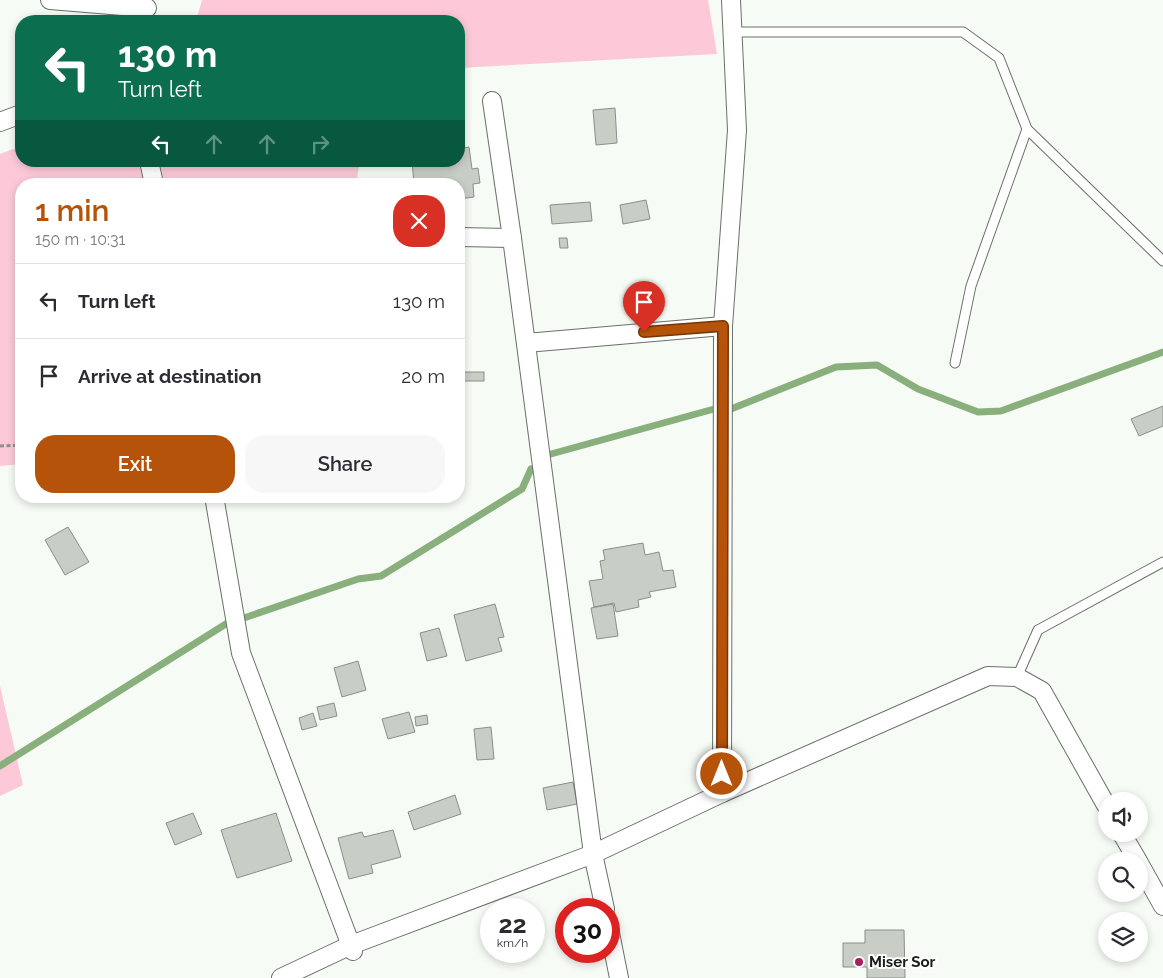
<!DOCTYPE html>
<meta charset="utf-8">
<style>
:root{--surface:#fff;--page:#f7f7f7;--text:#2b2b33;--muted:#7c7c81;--line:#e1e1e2;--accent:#b45309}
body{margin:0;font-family:Raleway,sans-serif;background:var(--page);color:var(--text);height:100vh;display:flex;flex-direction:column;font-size:19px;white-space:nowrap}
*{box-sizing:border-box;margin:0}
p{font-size:16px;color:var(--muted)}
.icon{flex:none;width:28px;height:28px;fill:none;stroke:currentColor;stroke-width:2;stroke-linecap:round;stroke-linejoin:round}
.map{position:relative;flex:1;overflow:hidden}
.panel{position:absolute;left:15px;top:178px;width:450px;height:325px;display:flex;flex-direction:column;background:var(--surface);border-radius:20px;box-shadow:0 2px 8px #0003}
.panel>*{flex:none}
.hud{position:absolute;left:15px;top:15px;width:450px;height:152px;border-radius:20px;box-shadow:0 2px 8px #0003;background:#0b6e4f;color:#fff;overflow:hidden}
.controls{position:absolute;left:1098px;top:792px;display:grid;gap:10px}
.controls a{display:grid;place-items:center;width:50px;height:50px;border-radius:50%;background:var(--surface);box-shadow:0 2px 8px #0003;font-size:25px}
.speed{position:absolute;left:480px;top:898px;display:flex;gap:10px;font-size:25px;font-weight:700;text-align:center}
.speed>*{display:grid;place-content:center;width:65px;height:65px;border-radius:50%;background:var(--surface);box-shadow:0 2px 8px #0003;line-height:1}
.speed small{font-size:12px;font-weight:400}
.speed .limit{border:8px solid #d22;background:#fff;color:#111}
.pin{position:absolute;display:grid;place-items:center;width:42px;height:42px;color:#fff;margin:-51px -21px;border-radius:50% 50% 50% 0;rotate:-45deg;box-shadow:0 0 5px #0007}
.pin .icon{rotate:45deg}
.me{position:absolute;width:55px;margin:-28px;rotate:0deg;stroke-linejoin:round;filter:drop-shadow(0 0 4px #0008)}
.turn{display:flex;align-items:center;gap:18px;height:105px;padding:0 20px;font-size:22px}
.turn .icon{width:65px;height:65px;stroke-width:2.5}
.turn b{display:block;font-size:35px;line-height:42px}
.lanes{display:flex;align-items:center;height:48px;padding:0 20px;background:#0003;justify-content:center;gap:25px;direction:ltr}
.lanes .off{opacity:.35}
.round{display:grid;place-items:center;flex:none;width:52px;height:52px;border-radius:20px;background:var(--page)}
.summary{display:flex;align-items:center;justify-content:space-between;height:85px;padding:0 20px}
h1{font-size:30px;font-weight:600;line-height:38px;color:var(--accent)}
.primary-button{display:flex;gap:10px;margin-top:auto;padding:10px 20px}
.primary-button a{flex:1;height:58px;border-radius:20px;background:var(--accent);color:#fff;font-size:20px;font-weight:600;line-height:58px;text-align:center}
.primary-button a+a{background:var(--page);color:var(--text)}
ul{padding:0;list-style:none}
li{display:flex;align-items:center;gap:15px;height:75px;padding:0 20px;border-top:1px solid var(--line)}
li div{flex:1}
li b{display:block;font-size:19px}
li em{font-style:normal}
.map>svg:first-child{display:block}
.green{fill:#fdc9d8}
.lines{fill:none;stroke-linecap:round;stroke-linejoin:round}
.stream{stroke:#89b07c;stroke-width:7}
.building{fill:#c8cdc6;stroke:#8a8f89}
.lane-casing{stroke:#6a6f69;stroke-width:11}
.street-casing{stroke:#6a6f69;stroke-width:20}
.path{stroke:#8d918c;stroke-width:3;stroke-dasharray:4 2.5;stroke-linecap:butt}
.lane{stroke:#fff;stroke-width:9}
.street{stroke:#fff;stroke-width:18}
.route-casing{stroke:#753606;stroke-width:12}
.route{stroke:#b45309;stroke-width:9}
.poi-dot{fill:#a91e5f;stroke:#fff;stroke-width:2}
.labels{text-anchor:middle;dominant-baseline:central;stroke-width:4;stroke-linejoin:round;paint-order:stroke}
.poi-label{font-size:15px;font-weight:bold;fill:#1b1d1b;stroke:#fff;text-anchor:start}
</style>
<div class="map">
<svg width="1163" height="978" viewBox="0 0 1163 978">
<rect width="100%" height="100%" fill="#f6fcf5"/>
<g class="green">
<path d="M 202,0 L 708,0 L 717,54 L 459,68 L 459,21 L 196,21 Z"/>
<path d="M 21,146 L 21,161 L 360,161 L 356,184 L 21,184 L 21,464 L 0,466 L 0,154 Z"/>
<path d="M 0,686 L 23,785 L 0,796 Z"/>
</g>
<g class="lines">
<g class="stream">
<path d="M 731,409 L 836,367 L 877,365 L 918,389 L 978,412 L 1001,411 L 1163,352"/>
<path d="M 551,454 L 714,409"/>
<path d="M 241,619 L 358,579 L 381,576 L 522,489 L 531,469"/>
<path d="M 0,766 L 229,622"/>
</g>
</g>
<g class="building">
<path d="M 615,108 L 617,143 L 596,145 L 593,110 Z"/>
<path d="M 469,147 L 472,169 L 478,168 L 480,183 L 473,184 L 474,197 L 459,199 L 459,184 L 414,184 L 412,161 L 459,161 L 459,149 Z"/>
<path d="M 646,200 L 650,219 L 623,224 L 620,205 Z"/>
<path d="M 590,202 L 592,221 L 552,224 L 550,205 Z"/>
<path d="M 559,238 L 567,238 L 568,248 L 560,248 Z"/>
<rect x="459" y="372" width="25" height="9"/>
<path d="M 1163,406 L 1163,426 L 1139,436 L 1131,419 Z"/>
<path d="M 291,496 L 309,496 L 292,501 Z"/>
<path d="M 68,527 L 89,562 L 65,575 L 45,540 Z"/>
<path d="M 643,543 L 645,555 L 659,552 L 663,571 L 673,570 L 676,587 L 649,592 L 651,597 L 638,600 L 639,607 L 616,612 L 614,603 L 594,607 L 589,581 L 603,579 L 600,561 L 605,560 L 603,550 Z"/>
<path d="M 495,604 L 504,637 L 498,638 L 502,651 L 466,661 L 454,615 Z"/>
<path d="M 613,604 L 618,636 L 597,639 L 591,608 Z"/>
<path d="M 439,628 L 447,656 L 427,661 L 420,633 Z"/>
<path d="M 358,661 L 366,690 L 342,697 L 334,668 Z"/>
<path d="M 334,703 L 337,716 L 320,720 L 317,707 Z"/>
<path d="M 409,712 L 415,732 L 388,739 L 382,719 Z"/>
<path d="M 313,713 L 317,726 L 302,730 L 299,718 Z"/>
<path d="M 427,715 L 428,724 L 416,726 L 415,717 Z"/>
<path d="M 491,727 L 494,759 L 477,760 L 474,729 Z"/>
<path d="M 573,782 L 577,804 L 547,810 L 543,788 Z"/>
<path d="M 455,795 L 461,814 L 414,830 L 408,812 Z"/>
<path d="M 193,813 L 202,834 L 175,845 L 166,823 Z"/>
<path d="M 276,813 L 292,861 L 237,878 L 221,830 Z"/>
<path d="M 393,830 L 401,857 L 371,865 L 373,873 L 349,879 L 338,838 L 362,832 L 364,837 Z"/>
<path d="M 865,930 L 904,930 L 905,978 L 867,978 L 867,967 L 843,967 L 843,943 L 865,943 Z"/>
</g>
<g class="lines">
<g class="lane-casing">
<g id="lane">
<path d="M 732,32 L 963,32 L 999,58 L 1027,129 L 1163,261"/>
<path d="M 955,363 L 971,286 L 1027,129"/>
<path d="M 1017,677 L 1038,630 L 1163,562"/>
</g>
</g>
<g class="street-casing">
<g id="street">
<path d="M 50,0 L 147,8"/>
<path d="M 492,101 L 512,238 L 593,854 L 605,909"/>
<path d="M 0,122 L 21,114"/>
<path d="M 149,161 L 154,184"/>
<path d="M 459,237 L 512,238"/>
<path d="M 526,343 L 723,326"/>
<path d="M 214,496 L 241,653 L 353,951"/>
<path d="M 722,793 L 723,326 L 737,130 L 731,0"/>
<path d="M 1122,834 L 1138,861"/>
<path d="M 1139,863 L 1163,906"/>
<path d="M 609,928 L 619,978"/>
<path d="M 281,978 L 351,945 L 593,854 L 722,793 L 988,676 L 1017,677 L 1042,691 L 1106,805"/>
</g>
</g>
<path class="path" d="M 0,446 L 21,445"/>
<use href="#lane" class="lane"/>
<use href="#street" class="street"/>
</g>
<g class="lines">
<g class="route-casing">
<path id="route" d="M 644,332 L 723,326 L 722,774"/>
</g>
<use href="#route" class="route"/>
</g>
<circle class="poi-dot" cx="859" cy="962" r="5"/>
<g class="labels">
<g class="poi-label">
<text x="869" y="962">Miser Sor</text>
</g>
</g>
</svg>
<div class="controls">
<a><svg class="icon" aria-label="sound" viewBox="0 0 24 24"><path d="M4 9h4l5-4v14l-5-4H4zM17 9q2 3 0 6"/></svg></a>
<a><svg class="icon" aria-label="search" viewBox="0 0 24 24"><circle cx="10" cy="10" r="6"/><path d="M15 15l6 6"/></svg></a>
<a><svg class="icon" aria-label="layers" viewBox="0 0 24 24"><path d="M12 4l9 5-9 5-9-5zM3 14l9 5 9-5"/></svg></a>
</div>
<div class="speed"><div>22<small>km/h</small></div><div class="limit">30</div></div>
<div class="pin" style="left:644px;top:332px;background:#d93025"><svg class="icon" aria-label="arrive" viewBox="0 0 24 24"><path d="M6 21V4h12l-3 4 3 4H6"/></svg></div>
<svg class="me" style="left:722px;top:774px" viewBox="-20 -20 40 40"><circle r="17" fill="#b45309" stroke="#fff" stroke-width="3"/><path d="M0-11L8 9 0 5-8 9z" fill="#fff"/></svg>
<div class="hud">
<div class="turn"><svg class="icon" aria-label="left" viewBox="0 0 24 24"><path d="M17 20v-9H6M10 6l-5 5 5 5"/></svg><div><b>130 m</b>Turn left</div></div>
<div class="lanes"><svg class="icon" aria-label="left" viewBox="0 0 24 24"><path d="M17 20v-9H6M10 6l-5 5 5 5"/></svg><svg class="icon off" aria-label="ahead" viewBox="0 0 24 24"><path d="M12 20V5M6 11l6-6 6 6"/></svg><svg class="icon off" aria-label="ahead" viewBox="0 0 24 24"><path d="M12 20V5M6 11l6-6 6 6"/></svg><svg class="icon off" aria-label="right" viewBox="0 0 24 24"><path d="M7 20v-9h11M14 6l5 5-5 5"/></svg></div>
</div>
<section class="panel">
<div class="summary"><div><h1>1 min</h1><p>150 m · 10:31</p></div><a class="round" style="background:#d93025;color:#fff"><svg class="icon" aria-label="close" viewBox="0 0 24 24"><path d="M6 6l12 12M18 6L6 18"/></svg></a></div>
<ul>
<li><svg class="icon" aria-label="left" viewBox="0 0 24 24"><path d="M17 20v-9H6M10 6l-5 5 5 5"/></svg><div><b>Turn left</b></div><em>130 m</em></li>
<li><svg class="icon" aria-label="arrive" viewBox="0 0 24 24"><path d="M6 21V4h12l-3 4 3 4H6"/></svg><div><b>Arrive at destination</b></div><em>20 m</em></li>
</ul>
<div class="primary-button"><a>Exit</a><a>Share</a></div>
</section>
</div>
